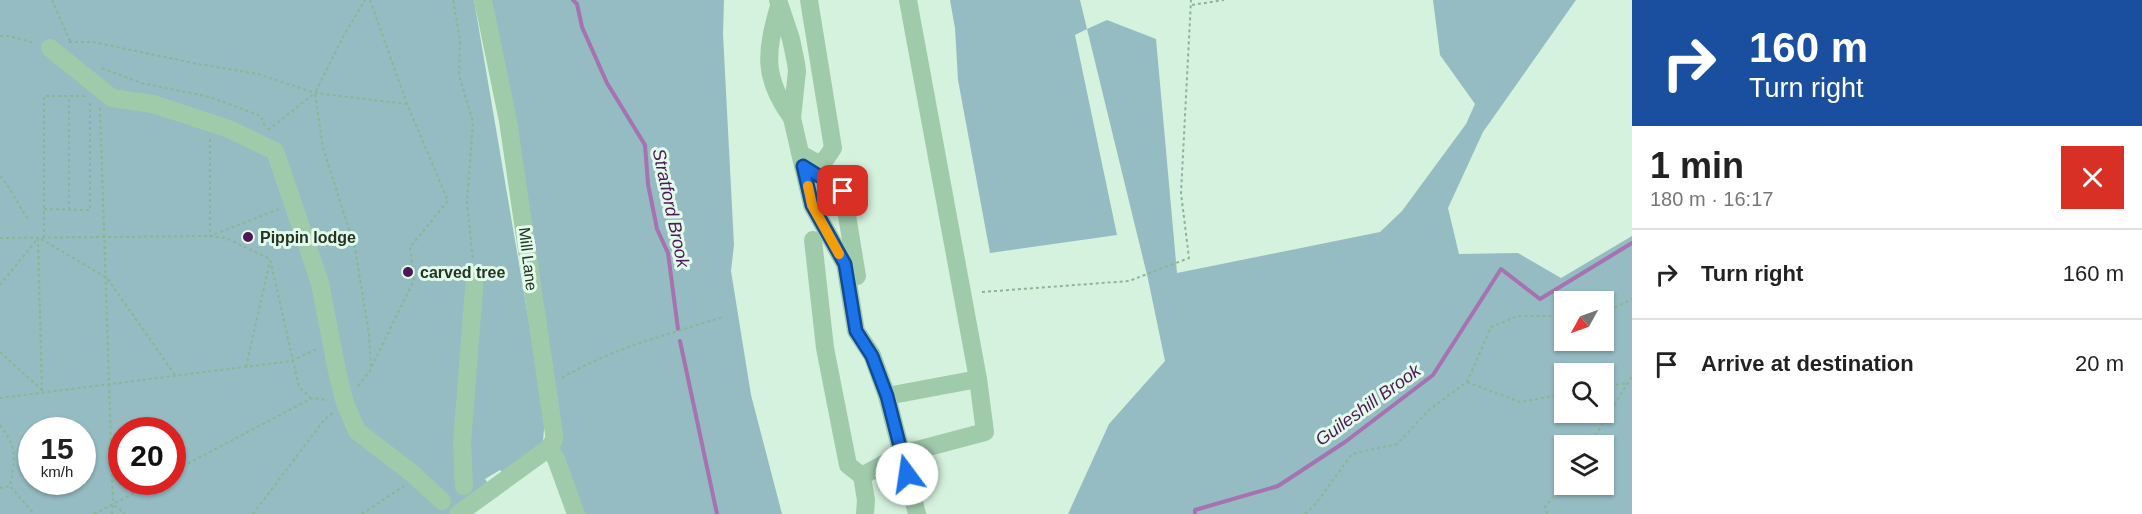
<!DOCTYPE html>
<meta charset="utf-8">
<style>
:root{--surface:#fff;--page:#f2f2f2;--text:#222;--muted:#767676;--line:#e0e0e0}
body{margin:0;font-family:Helvetica,sans-serif;background:var(--page);color:var(--text);height:100vh;display:flex;flex-direction:column;font-size:22px;white-space:nowrap}
*{box-sizing:border-box;margin:0}
p{font-size:20px;color:var(--muted)}
.icon{flex:none;width:33px;height:33px;fill:none;stroke:currentColor;stroke-width:2;stroke-linecap:round;stroke-linejoin:round}
.map{position:relative;flex:1;overflow:hidden}
.panel{display:flex;flex-direction:column;background:var(--surface);width:510px}
.panel>*{flex:none}
.top-card{background:#1a4fa0;color:#fff;overflow:hidden}
.needle{width:39px;rotate:230deg}
.tools{position:absolute;left:1554px;top:291px;display:grid;gap:12px}
.tools a{display:grid;place-items:center;width:60px;height:60px;border-radius:0px;background:var(--surface);box-shadow:0 2px 4px #0004;font-size:30px}
.speed{position:absolute;left:18px;top:417px;display:flex;gap:12px;font-size:30px;font-weight:700;text-align:center}
.speed>*{display:grid;place-content:center;width:78px;height:78px;border-radius:50%;background:var(--surface);box-shadow:0 2px 4px #0004;line-height:1}
.speed small{font-size:15px;font-weight:400}
.speed .limit{border:9px solid #d22;background:#fff;color:#111}
.pin{position:absolute;display:grid;place-items:center;width:51px;height:51px;color:#fff;margin:-26px;border-radius:12px;box-shadow:0 3px 9px #0006}
.me{position:absolute;width:66px;margin:-33px;rotate:346deg;stroke-linejoin:round;filter:drop-shadow(0 0 4px #0008)}
.turn{display:flex;align-items:center;gap:21px;height:126px;padding:0 18px;font-size:27px}
.turn .icon{width:78px;height:78px;stroke-width:2.5}
.turn b{display:block;font-size:42px;line-height:51px}
.round{display:grid;place-items:center;flex:none;width:63px;height:63px;border-radius:0px;background:var(--page)}
.overview{display:flex;align-items:center;justify-content:space-between;height:102px;padding:0 18px}
h1{font-size:36px;font-weight:800;line-height:45px}
ul{padding:0;list-style:none}
li{display:flex;align-items:center;gap:18px;height:90px;padding:0 18px;border-top:2px solid var(--line)}
li div{flex:1}
li b{display:block;font-size:22px}
li em{font-style:normal}
main{display:flex;flex:1;min-height:0}
.map>svg:first-child{display:block}
.green{fill:#94bcc2;fill-rule:evenodd}
.lines{fill:none;stroke-linecap:round;stroke-linejoin:round}
.stream{stroke:#a772b1;stroke-width:4}
.path{stroke:#8bb695;stroke-width:2;stroke-dasharray:3 3;stroke-linecap:butt}
.minor{stroke:#a0cbab;stroke-width:18}
.route-casing{stroke:#114b97;stroke-width:15}
.route{stroke:#1a73e8;stroke-width:10}
.slow{stroke:#f59e0b;stroke-width:10}
.poi-dot{fill:#4f1758;stroke:#e1fae9;stroke-width:2}
.labels{text-anchor:middle;dominant-baseline:central;stroke-width:6;stroke-linejoin:round;paint-order:stroke}
.poi-label{font-size:16px;font-weight:bold;fill:#243426;stroke:#e1fae9;text-anchor:start}
.street-label{font-size:16px;fill:#243426;stroke:#e1fae9}
.water-label{font-size:18px;font-style:italic;fill:#4f1758;stroke:#e1fae9}
</style>
<main>
<div class="map">
<svg width="1632" height="514" viewBox="0 0 1632 514">
<rect width="100%" height="100%" fill="#d5f2de"/>
<g class="green">
<path d="M 0,0 L 474,0 L 545,416 L 543,442 L 504,474 L 500,470 L 485,479 L 490,486 L 450,514 L 0,514 ZM 32,430 L 82,430 L 82,482 L 32,482 ZM 122,430 L 172,430 L 172,482 L 122,482 Z"/>
<path d="M 489,0 L 724,0 L 723,34 L 734,245 L 731,271 L 751,395 L 782,514 L 581,514 L 558,450 Z"/>
<path d="M 950,0 L 1080,0 L 1087,29 L 1107,20 L 1156,39 L 1177,273 L 1380,232 L 1402,211 L 1466,124 L 1475,104 L 1440,55 L 1433,0 L 1576,0 L 1483,132 L 1448,208 L 1459,254 L 1518,253 L 1561,278 L 1632,236 L 1632,514 L 1068,514 L 1109,424 L 1165,361 L 1148,279 L 1087,29 L 1075,35 L 1117,235 L 990,253 L 958,80 L 955,28 ZM 1564,302 L 1604,302 L 1604,340 L 1564,340 ZM 1564,374 L 1604,374 L 1604,412 L 1564,412 ZM 1564,446 L 1604,446 L 1604,484 L 1564,484 Z"/>
</g>
<g class="lines">
<g class="stream">
<path d="M 573,0 L 577,4 L 582,27 L 607,83 L 645,145 L 648,184 L 657,229 L 668,253 L 678,329"/>
<path d="M 680,341 L 717,514"/>
<path d="M 1195,514 L 1195,510 L 1278,486 L 1345,442 L 1433,375 L 1501,269 L 1540,299 L 1632,243"/>
</g>
<g class="path">
<path d="M 52,0 L 70,41"/>
<path d="M 370,0 L 407,104 L 448,201 L 410,247 L 414,280 L 372,366"/>
<path d="M 453,0 L 460,40 L 459,75 L 473,122 L 467,203 L 473,261"/>
<path d="M 1192,5 L 1224,0"/>
<path d="M 0,36 L 9,36 L 35,43"/>
<path d="M 69,42 L 93,42 L 198,64 L 258,74 L 315,93 L 407,104"/>
<path d="M 102,68 L 141,83 L 210,97 L 261,116 L 266,129"/>
<path d="M 100,108 L 113,504"/>
<path d="M 268,130 L 315,93"/>
<path d="M 210,139 L 210,236 L 279,209"/>
<path d="M 0,176 C 12,189 18,206 29,220"/>
<path d="M 44,209 L 90,210 L 90,102"/>
<path d="M 69,210 L 69,96"/>
<path d="M 0,238 L 208,236 L 226,238 L 270,259 L 299,387 L 311,398"/>
<path d="M 38,238 L 42,393"/>
<path d="M 44,238 L 44,96 L 85,96"/>
<path d="M 41,239 L 107,278 L 175,375"/>
<path d="M 0,285 L 38,238"/>
<path d="M 982,292 L 1129,281 L 1189,258 L 1181,193 L 1191,0"/>
<path d="M 1604,313 L 1632,299"/>
<path d="M 0,352 L 42,390"/>
<path d="M 246,367 L 270,261"/>
<path d="M 562,378 C 610,349 669,334 723,317"/>
<path d="M 1467,382 L 1520,402 L 1564,394"/>
<path d="M 358,386 L 371,369 L 369,334 L 355,248 L 323,148 L 315,93 L 344,35 L 365,0"/>
<path d="M 1604,387 L 1628,383"/>
<path d="M 0,398 L 292,361 L 316,349"/>
<path d="M 0,425 C 18,449 15,457 10,486 L 34,514"/>
<path d="M 1589,446 L 1632,376"/>
<path d="M 172,472 L 312,398 L 328,400"/>
<path d="M 0,488 L 10,486"/>
<path d="M 94,514 L 155,482"/>
<path d="M 112,514 L 113,504 L 125,514"/>
<path d="M 253,514 L 324,420 L 334,412"/>
<path d="M 362,514 L 404,486"/>
<path d="M 1305,514 L 1317,502 L 1352,454 L 1397,444 L 1429,410 L 1467,382 L 1491,327 L 1518,316 L 1564,316"/>
<path d="M 1547,514 L 1545,507 L 1564,483"/>
</g>
<g class="minor">
<path d="M 778,0 L 791,39 L 796,63 L 797,71 L 792,118 L 812,205 L 845,264 L 856,331 L 872,355 L 887,396 L 917,514"/>
<path d="M 779,6 C 766,52 762,77 792,118"/>
<path d="M 50,48 L 112,98 L 153,104 L 229,129 L 275,151 L 320,283 L 337,371 L 345,403 L 357,431 L 413,474 L 442,501"/>
<path d="M 801,154 L 817,163 L 825,160 L 833,148 L 809,0"/>
<path d="M 803,166 L 843,191 L 857,276"/>
<path d="M 813,240 L 825,348 L 848,465 L 862,476 L 902,454 L 985,432 L 978,379"/>
<path d="M 887,396 L 978,379 L 908,0"/>
<path d="M 549,448 L 556,459 L 576,514"/>
<path d="M 862,476 L 866,500 L 865,514"/>
<path d="M 464,486 L 462,443 L 475,275"/>
<path d="M 458,514 L 549,448 L 554,440 L 554,434 L 508,121 L 483,0"/>
</g>
</g>
<g class="lines">
<g class="route-casing">
<path id="route" d="M 843,191 L 803,166 L 812,205 L 845,264 L 856,331 L 872,356 L 887,396 L 907,474"/>
</g>
<use href="#route" class="route"/>
<path class="slow" d="M 808,186 L 812,205 L 839,254"/>
</g>
<g class="poi-dot">
<circle cx="248" cy="237" r="6"/>
<circle cx="408" cy="272" r="6"/>
</g>
<g class="labels">
<g class="poi-label">
<text x="260" y="237">Pippin lodge</text>
<text x="420" y="272">carved tree</text>
</g>
<g class="street-label">
<text transform="translate(528 259) rotate(83)">Mill Lane</text>
</g>
<g class="water-label">
<text transform="translate(671 208) rotate(78)">Stratford Brook</text>
<text transform="translate(1368 405) rotate(-36)">Guileshill Brook</text>
</g>
</g>
</svg>
<div class="tools">
<a><svg class="needle" viewBox="-14 -14 28 28"><path d="M0-13l5 13h-10z" fill="#e53935"/><path d="M0 13l5-13h-10z" fill="#767676"/></svg></a>
<a><svg class="icon" aria-label="search" viewBox="0 0 24 24"><circle cx="10" cy="10" r="6"/><path d="M15 15l6 6"/></svg></a>
<a><svg class="icon" aria-label="layers" viewBox="0 0 24 24"><path d="M12 4l9 5-9 5-9-5zM3 14l9 5 9-5"/></svg></a>
</div>
<div class="speed"><div>15<small>km/h</small></div><div class="limit">20</div></div>
<div class="pin" style="left:843px;top:191px;background:#d93025"><svg class="icon" aria-label="arrive" viewBox="0 0 24 24"><path d="M6 21V4h12l-3 4 3 4H6"/></svg></div>
<svg class="me" style="left:907px;top:474px" viewBox="-20 -20 40 40"><circle r="19" fill="#fff"/><path d="M0-13L10 11 0 6-10 11z" fill="#1a73e8"/></svg>
</div>
<section class="panel">
<div class="top-card">
<div class="turn"><svg class="icon" aria-label="right" viewBox="0 0 24 24"><path d="M7 20v-9h11M14 6l5 5-5 5"/></svg><div><b>160 m</b>Turn right</div></div>
</div>
<div class="overview"><div><h1>1 min</h1><p>180 m · 16:17</p></div><a class="round" style="background:#d93025;color:#fff"><svg class="icon" aria-label="close" viewBox="0 0 24 24"><path d="M6 6l12 12M18 6L6 18"/></svg></a></div>
<ul>
<li><svg class="icon" aria-label="right" viewBox="0 0 24 24"><path d="M7 20v-9h11M14 6l5 5-5 5"/></svg><div><b>Turn right</b></div><em>160 m</em></li>
<li><svg class="icon" aria-label="arrive" viewBox="0 0 24 24"><path d="M6 21V4h12l-3 4 3 4H6"/></svg><div><b>Arrive at destination</b></div><em>20 m</em></li>
</ul>
</section>
</main>
